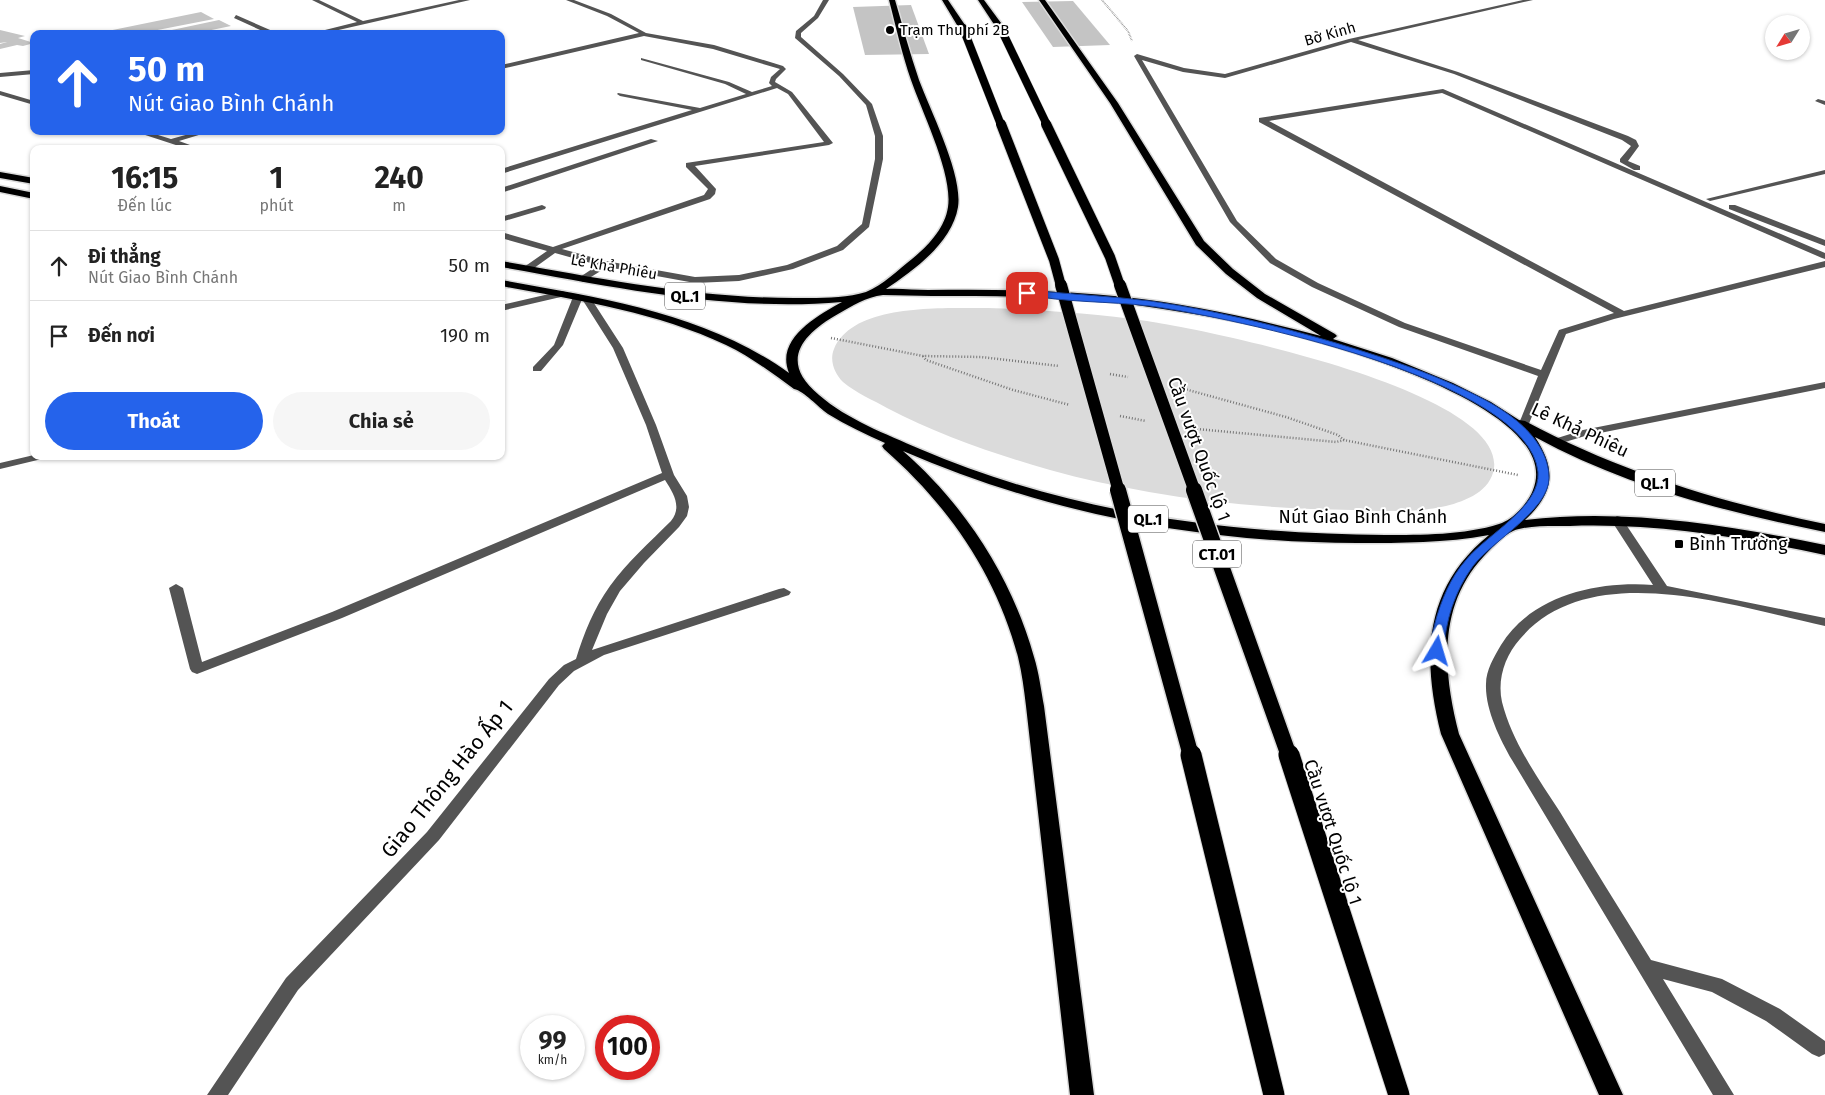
<!DOCTYPE html>
<html lang="vi">
<meta charset="utf-8">
<style>
:root{--surface:#fff;--page:#f6f6f6;--text:#222;--muted:#767676;--line:#e0e0e0;--accent:#2563eb}
body{margin:0;font-family:"Fira Sans",sans-serif;background:var(--page);color:var(--text);height:100vh;display:flex;flex-direction:column;font-size:19px;white-space:nowrap}
*{box-sizing:border-box;margin:0}
p{font-size:16px;color:var(--muted)}
.icon{flex:none;width:28px;height:28px;fill:none;stroke:currentColor;stroke-width:2;stroke-linecap:round;stroke-linejoin:round}
.map{position:relative;flex:1;overflow:hidden}
.drawer{position:absolute;left:30px;top:145px;width:475px;height:315px;display:flex;flex-direction:column;background:var(--surface);border-radius:10px;box-shadow:0 1px 4px #0004}
.drawer>*{flex:none}
.top-card{position:absolute;left:30px;top:30px;width:475px;height:105px;border-radius:10px;box-shadow:0 1px 4px #0004;background:#2563eb;color:#fff;overflow:hidden}
.needle{width:32px;rotate:233deg}
.fabs{position:absolute;left:1765px;top:15px;display:grid;gap:10px}
.fabs a{display:grid;place-items:center;width:45px;height:45px;border-radius:50%;background:var(--surface);box-shadow:0 1px 4px #0004;font-size:25px}
.speed{position:absolute;left:520px;top:1015px;display:flex;gap:10px;font-size:25px;font-weight:700;text-align:center}
.speed>*{display:grid;place-content:center;width:65px;height:65px;border-radius:50%;background:var(--surface);box-shadow:0 1px 4px #0004;line-height:1}
.speed small{font-size:12px;font-weight:400}
.speed .limit{border:8px solid #d22;background:#fff;color:#111}
.pin{position:absolute;display:grid;place-items:center;width:42px;height:42px;color:#fff;margin:-21px;border-radius:10px;box-shadow:0 2px 8px #0006}
.me{position:absolute;width:55px;margin:-28px;rotate:7deg;stroke-linejoin:round;filter:drop-shadow(0 0 4px #0008)}
.turn{display:flex;align-items:center;gap:18px;height:105px;padding:0 15px;font-size:22px}
.turn .icon{width:65px;height:65px;stroke-width:2.5}
.turn b{display:block;font-size:35px;line-height:42px}
.eta{display:flex;justify-content:space-evenly;align-items:center;height:85px;text-align:center}
.eta b{font-size:30px;font-weight:700;line-height:35px}
.button{display:flex;gap:10px;margin-top:auto;padding:10px 15px}
.button a{flex:1;height:58px;border-radius:30px;background:var(--accent);color:#fff;font-size:20px;font-weight:700;line-height:58px;text-align:center}
.button a+a{background:var(--page);color:var(--text)}
ul{padding:0;list-style:none}
li{display:flex;align-items:center;gap:15px;height:70px;padding:0 15px;border-top:1px solid var(--line)}
li div{flex:1}
li b{display:block;font-size:19px}
li em{font-style:normal}
.map>svg:first-child{display:block}
.green{fill:#dbdbdb}
.building{fill:#c4c4c4}
.lines{fill:none;stroke-linecap:round;stroke-linejoin:round}
.highway-casing{stroke:#dbdbdb;stroke-width:3}
.path-far1{stroke:#767676;stroke-width:2;stroke-dasharray:0.5 1;stroke-linecap:butt}
.path{stroke:#767676;stroke-width:2.5;stroke-dasharray:1 2;stroke-linecap:butt}
.minor{fill:#545454;fill-rule:evenodd}
.highway{fill:#000;fill-rule:evenodd}
.highway-bridge-far4-casing{stroke:#dbdbdb;stroke-width:9;stroke-linecap:butt}
.highway-bridge-far3-casing{stroke:#dbdbdb;stroke-width:12;stroke-linecap:butt}
.highway-bridge-far2-casing{stroke:#dbdbdb;stroke-width:14;stroke-linecap:butt}
.highway-bridge-far1-casing{stroke:#dbdbdb;stroke-width:19;stroke-linecap:butt}
.highway-bridge-casing{stroke:#dbdbdb;stroke-width:23;stroke-linecap:butt}
.highway-bridge-far4{stroke:#000;stroke-width:8}
.highway-bridge-far3{stroke:#000;stroke-width:10}
.highway-bridge-far2{stroke:#000;stroke-width:12}
.highway-bridge-far1{stroke:#000;stroke-width:16}
.highway-bridge{stroke:#000;stroke-width:21}
.route{fill:#2563eb;stroke:#184099}
.poi-dot{fill:#000;stroke:#fff;stroke-width:2}
.labels{text-anchor:middle;dominant-baseline:central;stroke-width:4;stroke-linejoin:round;paint-order:stroke}
.far-poi-label{font-size:15px;fill:#000;stroke:#fff;text-anchor:start}
.far-street-label{font-size:15px;fill:#000;stroke:#fff}
.shield{fill:#fff;stroke:#4c4c4c;stroke-width:1}
.shield-label{font-size:16px;font-weight:bold;fill:#000}
.street-label{font-size:18px;fill:#000;stroke:#fff}
.poi-label{font-size:18px;fill:#000;stroke:#fff;text-anchor:start}
.near-street-label{font-size:21px;fill:#000;stroke:#fff}
</style>
<div class="map">
<svg width="1825" height="1095" viewBox="0 0 1825 1095">
<rect width="100%" height="100%" fill="#fff"/>
<path class="green" d="M 988,308 C 1041,310 1094,313 1147,321 C 1206,330 1504,390 1494,468 C 1491,491 1466,501 1446,506 C 1416,513 1382,511 1352,510 C 1284,509 1216,504 1149,492 C 1116,486 1082,479 1050,470 C 994,454 939,435 887,408 C 873,400 856,393 843,382 C 835,374 829,361 834,349 C 854,302 946,309 988,308 Z"/>
<g class="building">
<path d="M 1073,1 L 1110,45 L 1053,47 L 1022,2 Z"/>
<path d="M 911,5 L 929,54 L 865,55 L 853,7 Z"/>
<path d="M 201,12 L 214,19 L 137,34 L 93,34 Z"/>
<path d="M 219,20 L 231,26 L 192,34 L 153,34 Z"/>
<path d="M 0,30 L 25,36 L 18,38 L 34,43 L 23,46 L 17,45 L 0,49 L 0,44 L 7,42 L 0,43 Z"/>
</g>
<g class="lines">
<g class="highway-casing">
<g id="highway">
<path d="M 889,0 L 895,0 C 903,27 910,54 919,80 C 931,112 963,175 958,207 C 952,243 914,270 886,289 C 900,288 914,290 928,290 C 994,289 1059,290 1125,297 C 1191,304 1256,319 1321,336 L 1257,298 L 1226,274 L 1196,245 L 1110,103 L 1039,0 L 1045,0 L 1118,103 L 1204,241 L 1233,269 L 1265,294 L 1335,334 L 1337,336 L 1333,339 L 1392,358 L 1453,383 L 1491,402 L 1519,420 L 1525,421 C 1620,472 1720,502 1825,524 L 1825,532 C 1725,512 1625,486 1535,437 C 1557,470 1554,493 1525,520 C 1626,508 1726,525 1825,545 L 1825,555 C 1740,537 1656,523 1570,526 C 1554,526 1527,525 1513,531 C 1503,535 1492,548 1484,556 C 1437,606 1443,672 1459,734 L 1623,1095 L 1599,1095 L 1441,734 C 1422,658 1423,589 1489,535 C 1445,543 1402,543 1357,543 C 1202,543 1046,513 903,451 C 965,505 1012,578 1034,657 C 1039,673 1041,690 1044,706 L 1094,1095 L 1070,1095 L 1026,706 C 1024,690 1022,673 1018,657 C 996,574 948,505 884,449 L 882,446 L 885,443 C 865,434 846,425 828,414 C 818,407 804,391 794,389 C 772,373 751,357 726,345 C 656,312 577,300 501,286 L 501,280 C 601,298 705,313 789,373 C 775,339 817,316 842,302 C 728,312 614,287 501,267 L 501,261 C 598,278 695,298 794,298 C 816,298 844,299 866,292 C 883,285 898,270 912,259 C 928,246 945,228 948,207 C 953,174 922,112 911,80 C 902,54 896,27 889,0 ZM 883,295 C 899,295 916,296 932,296 C 998,296 1064,296 1129,304 C 1172,310 1216,317 1258,326 C 1314,339 1567,405 1533,490 C 1528,503 1513,520 1499,524 C 1465,535 1421,535 1385,535 C 1226,534 1067,512 920,449 C 886,434 848,420 819,395 C 779,362 801,335 838,314 C 852,306 866,297 883,295 Z"/>
<path d="M 942,0 L 948,0 L 967,28 L 966,30 L 960,30 Z"/>
<path d="M 978,0 L 984,0 L 1004,27 L 1003,29 L 997,29 Z"/>
<path d="M 0,172 L 34,178 L 34,184 L 0,178 Z"/>
<path d="M 0,186 L 34,193 L 34,199 L 0,192 Z"/>
</g>
</g>
<path class="path-far1" d="M 1102,0 L 1128,31 L 1132,41"/>
<g class="path">
<path d="M 831,338 L 923,356 L 981,357 L 1059,366"/>
<path d="M 923,356 L 926,360 L 1013,390 L 1070,405"/>
<path d="M 1110,374 L 1128,377"/>
<path d="M 1181,388 L 1286,417 L 1338,435 L 1344,440"/>
<path d="M 1120,416 L 1146,421"/>
<path d="M 1197,429 L 1336,442 L 1344,440 L 1518,475"/>
</g>
<g class="minor">
<path d="M 312,0 L 319,0 L 363,21 L 459,0 L 470,0 L 321,34 L 309,34 L 357,22 Z"/>
<path d="M 566,0 L 574,0 L 611,14 L 646,33 L 714,45 L 783,66 L 786,69 L 776,79 L 775,82 L 792,92 L 833,143 L 829,145 L 695,166 L 716,189 L 715,194 L 710,199 L 562,249 L 606,261 L 695,277 L 739,275 L 787,265 L 837,246 L 862,224 L 875,159 L 875,136 L 866,105 L 839,76 L 795,38 L 796,31 L 814,16 L 823,0 L 829,0 L 818,18 L 801,33 L 801,37 L 843,74 L 872,104 L 883,136 L 883,159 L 869,227 L 843,250 L 793,269 L 739,281 L 695,283 L 607,267 L 583,282 L 578,279 L 580,277 L 598,265 L 555,253 L 530,271 L 524,271 L 524,267 L 547,251 L 501,238 L 501,232 L 553,247 L 704,195 L 708,189 L 686,167 L 686,163 L 824,142 L 788,94 L 777,88 L 501,174 L 501,169 L 692,110 L 620,96 L 617,94 L 618,93 L 700,108 L 746,94 L 725,84 L 641,60 L 641,58 L 729,82 L 752,92 L 772,86 L 769,83 L 771,77 L 780,69 L 713,49 L 644,36 L 501,69 L 501,65 L 639,33 L 607,16 Z"/>
<path d="M 1523,0 L 1533,0 L 1358,40 L 1458,72 L 1628,136 L 1636,140 L 1639,146 L 1628,161 L 1640,166 L 1640,170 L 1634,170 L 1620,162 L 1620,159 L 1631,146 L 1622,140 L 1454,74 L 1351,42 L 1225,78 L 1183,72 L 1142,60 L 1237,221 L 1276,259 L 1318,283 L 1405,323 L 1541,370 L 1559,330 L 1614,313 L 1259,122 L 1259,118 L 1443,89 L 1825,253 L 1825,259 L 1822,258 L 1442,93 L 1269,121 L 1624,311 L 1825,261 L 1825,267 L 1614,319 L 1566,334 L 1528,426 L 1523,429 L 1518,426 L 1538,376 L 1399,327 L 1312,287 L 1270,263 L 1230,222 L 1134,56 L 1137,54 L 1184,68 L 1225,74 L 1349,39 Z"/>
<path d="M 236,15 L 277,33 L 278,34 L 269,34 L 234,18 Z"/>
<path d="M 34,70 L 34,74 L 0,77 L 0,73 Z"/>
<path d="M 0,91 L 34,101 L 34,105 L 0,95 Z"/>
<path d="M 1818,99 L 1825,101 L 1825,105 L 1815,101 Z"/>
<path d="M 133,131 L 145,131 L 171,139 L 200,131 L 212,131 L 179,141 L 201,149 L 188,149 Z"/>
<path d="M 651,139 L 658,141 L 501,193 L 501,188 Z"/>
<path d="M 1825,170 L 1825,174 L 1710,201 L 1706,199 Z"/>
<path d="M 542,205 L 546,207 L 545,209 L 501,222 L 501,217 Z"/>
<path d="M 1729,205 L 1735,205 L 1825,240 L 1825,246 L 1729,209 Z"/>
<path d="M 562,291 L 565,292 L 565,296 L 501,311 L 501,305 Z"/>
<path d="M 578,294 L 583,297 L 563,345 L 541,371 L 533,371 L 533,367 L 554,345 L 573,297 Z"/>
<path d="M 587,296 L 590,297 L 623,348 L 656,425 L 674,475 L 687,496 L 689,507 L 687,516 L 679,527 L 644,563 L 620,591 L 607,614 L 592,650 L 779,589 L 784,588 L 791,592 L 789,595 L 604,655 L 574,671 L 559,685 L 439,840 L 298,990 L 228,1095 L 207,1095 L 286,978 L 427,832 L 549,679 L 564,665 L 576,659 C 584,633 594,608 610,586 C 627,562 650,542 671,521 C 682,507 674,494 665,480 L 342,618 L 197,674 L 192,672 L 190,669 L 169,588 L 176,584 L 183,588 L 202,662 L 332,612 L 662,473 L 646,425 L 613,348 L 582,299 Z"/>
<path d="M 1825,382 L 1825,388 L 1585,436 L 1555,445 L 1549,442 L 1551,440 L 1583,430 Z"/>
<path d="M 34,455 L 34,456 L 47,456 L 46,458 L 0,469 L 0,463 Z"/>
<path d="M 1617,516 L 1621,517 L 1667,586 L 1825,618 L 1825,626 C 1736,607 1590,556 1520,639 C 1505,656 1497,679 1502,702 C 1512,742 1538,778 1560,812 C 1590,862 1621,911 1651,960 L 1722,979 L 1780,1009 L 1825,1041 L 1825,1054 L 1819,1057 L 1812,1054 L 1766,1021 L 1712,992 L 1663,979 L 1734,1095 L 1713,1095 L 1512,760 C 1500,739 1485,709 1486,684 C 1486,670 1494,657 1501,645 C 1532,595 1598,581 1653,585 L 1611,520 Z"/>
</g>
<use href="#highway" class="highway"/>
<g class="highway-bridge-far4-casing">
<g id="highway-bridge-far4">
<path d="M 1000,27 L 1047,125"/>
<path d="M 963,28 L 1001,125"/>
</g>
</g>
<g class="highway-bridge-far3-casing">
<g id="highway-bridge-far3">
<path d="M 1001,124 L 1054,260 L 1061,286"/>
<path d="M 1046,124 L 1110,257 L 1120,286"/>
</g>
</g>
<g class="highway-bridge-far2-casing">
<g id="highway-bridge-far2">
<path d="M 1061,285 L 1119,492"/>
<path d="M 1120,285 L 1195,492"/>
</g>
</g>
<g class="highway-bridge-far1-casing">
<g id="highway-bridge-far1">
<path d="M 1118,490 L 1191,756"/>
<path d="M 1194,490 L 1289,756"/>
</g>
</g>
<g class="highway-bridge-casing">
<g id="highway-bridge">
<path d="M 1191,755 L 1274,1095"/>
<path d="M 1289,755 L 1399,1095"/>
</g>
</g>
<use href="#highway-bridge-far4" class="highway-bridge-far4"/>
<use href="#highway-bridge-far3" class="highway-bridge-far3"/>
<use href="#highway-bridge-far2" class="highway-bridge-far2"/>
<use href="#highway-bridge-far1" class="highway-bridge-far1"/>
<use href="#highway-bridge" class="highway-bridge"/>
</g>
<path class="route" d="M 1027,290 C 1068,294 1109,296 1150,301 C 1213,310 1275,325 1336,343 C 1375,355 1414,367 1452,384 C 1474,394 1498,405 1517,421 C 1534,435 1549,455 1549,478 C 1549,510 1492,541 1473,566 C 1455,591 1445,621 1444,651 L 1437,655 L 1433,654 C 1428,645 1433,632 1435,623 C 1441,601 1450,578 1466,560 C 1486,535 1541,507 1538,472 C 1529,379 1229,317 1150,306 C 1109,301 1065,303 1024,294 L 1023,293 Z"/>
<g class="poi-dot">
<circle cx="890" cy="30" r="5"/>
<rect x="1674" y="539" width="10" height="10" rx="2.5"/>
</g>
<g class="labels">
<g class="far-poi-label">
<text x="900" y="30">Trạm Thu phí 2B</text>
</g>
<g class="far-street-label">
<text transform="translate(1330 34) rotate(-16)">Bờ Kinh</text>
<text transform="translate(614 267) rotate(10)">Lê Khả Phiêu</text>
</g>
<g class="shield">
<rect x="665" y="282.5" width="40" height="27" rx="4"/>
<rect x="1635" y="469.5" width="40" height="27" rx="4"/>
<rect x="1128" y="505.5" width="40" height="27" rx="4"/>
<rect x="1193" y="540.5" width="48" height="27" rx="4"/>
</g>
<g class="shield-label">
<text x="685" y="296">QL.1</text>
<text x="1655" y="483">QL.1</text>
<text x="1148" y="519">QL.1</text>
<text x="1217" y="554">CT.01</text>
</g>
<g class="street-label">
<text transform="translate(1580 430) rotate(25)">Lê Khả Phiêu</text>
<text transform="translate(1199 449) rotate(70)">Cầu vượt Quốc lộ 1</text>
<text x="1363" y="517">Nút Giao Bình Chánh</text>
<text transform="translate(1333 832) rotate(72)">Cầu vượt Quốc lộ 1</text>
</g>
<g class="poi-label">
<text x="1689" y="544">Bình Trường</text>
</g>
<g class="near-street-label">
<text transform="translate(447 779) rotate(-51)">Giao Thông Hào Ấp 1</text>
</g>
</g>
</svg>
<div class="fabs">
<a><svg class="needle" viewBox="-14 -14 28 28"><path d="M0-13l5 13h-10z" fill="#e53935"/><path d="M0 13l5-13h-10z" fill="#767676"/></svg></a>
</div>
<div class="speed"><div>99<small>km/h</small></div><div class="limit">100</div></div>
<div class="pin" style="left:1027px;top:293px;background:#d93025"><svg class="icon" aria-label="arrive" viewBox="0 0 24 24"><path d="M6 21V4h12l-3 4 3 4H6"/></svg></div>
<svg class="me" style="left:1437px;top:651px" viewBox="-20 -20 40 40"><path d="M0-17L14 15 0 8-14 15z" fill="#2563eb" stroke="#fff" stroke-width="4"/></svg>
<div class="top-card">
<div class="turn"><svg class="icon" aria-label="ahead" viewBox="0 0 24 24"><path d="M12 20V5M6 11l6-6 6 6"/></svg><div><b>50 m</b>Nút Giao Bình Chánh</div></div>
</div>
<section class="drawer">
<div class="eta">
<div><b>16:15</b><p>Đến lúc</p></div>
<div><b>1</b><p>phút</p></div>
<div><b>240</b><p>m</p></div>
</div>
<ul>
<li><svg class="icon" aria-label="ahead" viewBox="0 0 24 24"><path d="M12 20V5M6 11l6-6 6 6"/></svg><div><b>Đi thẳng</b><p>Nút Giao Bình Chánh</p></div><em>50 m</em></li>
<li><svg class="icon" aria-label="arrive" viewBox="0 0 24 24"><path d="M6 21V4h12l-3 4 3 4H6"/></svg><div><b>Đến nơi</b></div><em>190 m</em></li>
</ul>
<div class="button"><a>Thoát</a><a>Chia sẻ</a></div>
</section>
</div>
